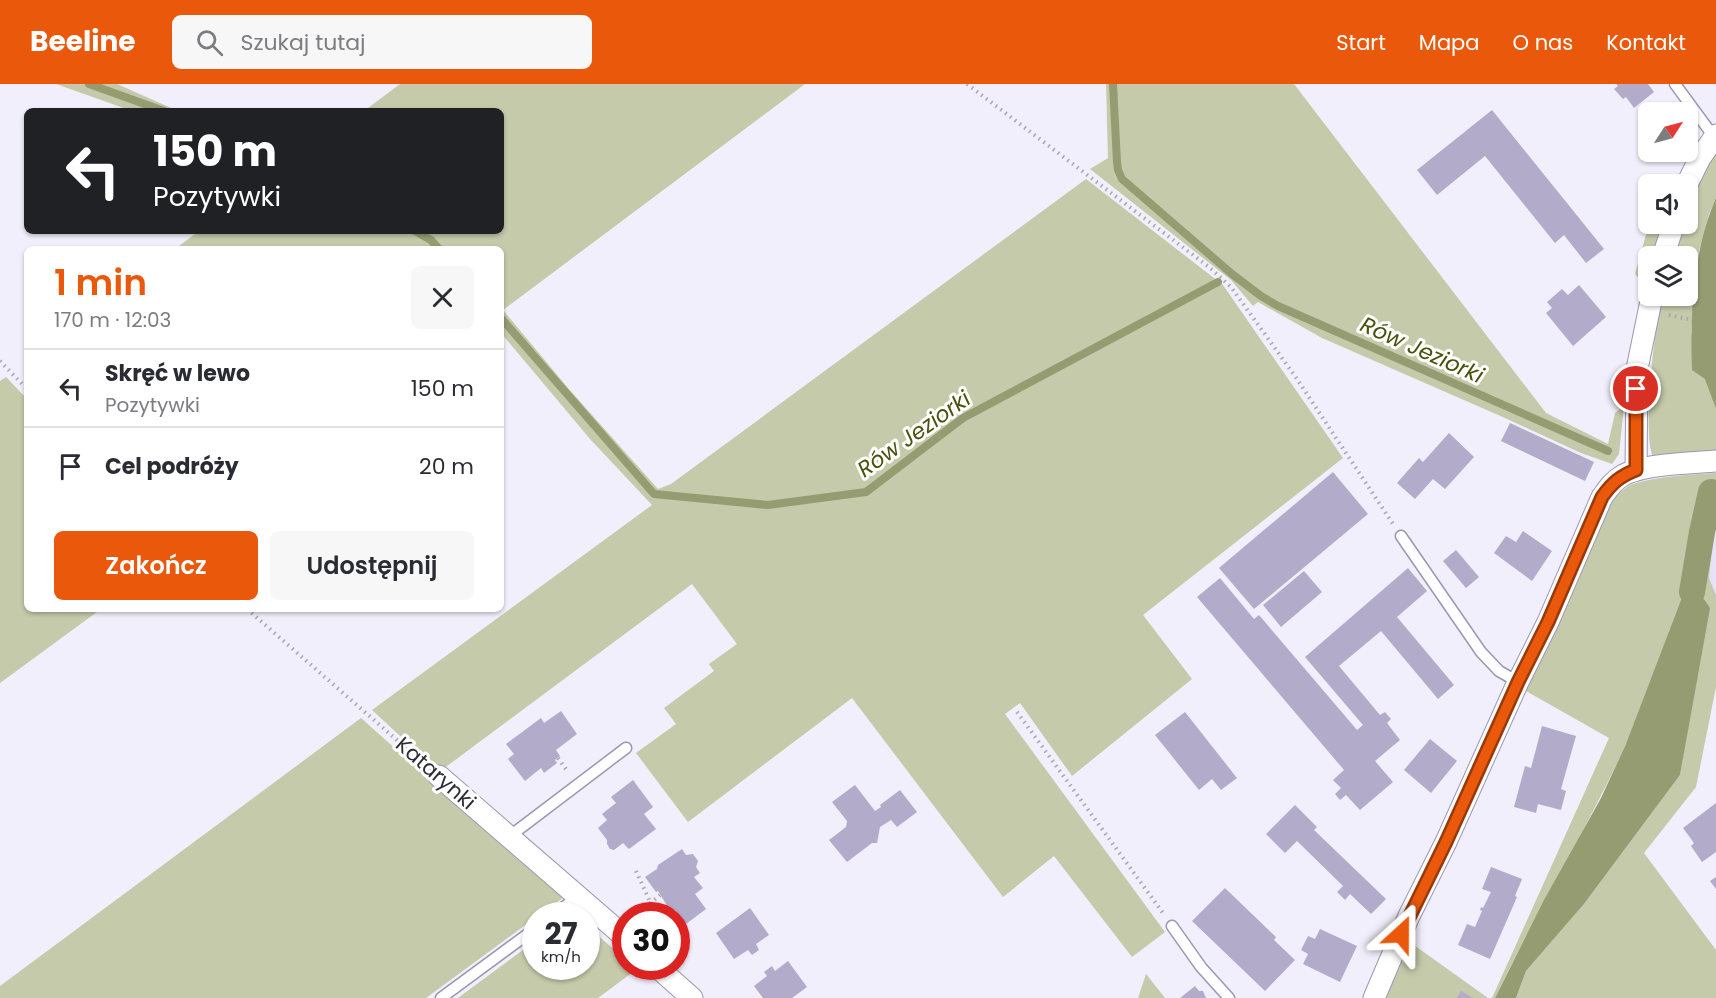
<!DOCTYPE html>
<html lang="pl">
<meta charset="utf-8">
<style>
:root{--surface:#fff;--page:#f7f7f7;--text:#2b2b33;--muted:#7c7c81;--line:#e1e1e2;--accent:#ea580c}
body{margin:0;font-family:Poppins,sans-serif;background:var(--page);color:var(--text);height:100vh;display:flex;flex-direction:column;font-size:22px;white-space:nowrap}
*{box-sizing:border-box;margin:0}
p{font-size:20px;color:var(--muted)}
.icon{flex:none;width:33px;height:33px;fill:none;stroke:currentColor;stroke-width:2;stroke-linecap:round;stroke-linejoin:round}
.map{position:relative;flex:1;overflow:hidden}
.side{position:absolute;left:24px;top:162px;width:480px;height:366px;display:flex;flex-direction:column;background:var(--surface);border-radius:9px;box-shadow:0 2px 4px #0004}
.side>*{flex:none}
.top-card{position:absolute;left:24px;top:24px;width:480px;height:126px;border-radius:9px;box-shadow:0 2px 4px #0004;background:#202124;color:#fff;overflow:hidden}
.needle{width:39px;rotate:54deg}
.controls{position:absolute;left:1638px;top:18px;display:grid;gap:12px}
.controls a{display:grid;place-items:center;width:60px;height:60px;border-radius:9px;background:var(--surface);box-shadow:0 2px 4px #0004;font-size:30px}
.speed{position:absolute;left:522px;top:818px;display:flex;gap:12px;font-size:30px;font-weight:700;text-align:center}
.speed>*{display:grid;place-content:center;width:78px;height:78px;border-radius:50%;background:var(--surface);box-shadow:0 2px 4px #0004;line-height:1}
.speed small{font-size:15px;font-weight:400}
.speed .limit{border:9px solid #d22;background:#fff;color:#111}
.pin{position:absolute;display:grid;place-items:center;width:51px;height:51px;color:#fff;margin:-26px;border:3px solid #fff;border-radius:50%;box-shadow:0 2px 6px #0007}
.me{position:absolute;width:66px;margin:-33px;rotate:24deg;stroke-linejoin:round;filter:drop-shadow(0 0 4px #0008)}
.turn{display:flex;align-items:center;gap:21px;height:126px;padding:0 30px;font-size:27px}
.turn .icon{width:78px;height:78px;stroke-width:2.5}
.turn b{display:block;font-size:42px;line-height:51px}
.round{display:grid;place-items:center;flex:none;width:63px;height:63px;border-radius:9px;background:var(--page)}
.headline{display:flex;align-items:center;justify-content:space-between;height:102px;padding:0 30px}
h1{font-size:36px;font-weight:600;line-height:45px;color:var(--accent)}
.cta{display:flex;gap:12px;margin-top:auto;padding:12px 30px}
.cta a{flex:1;height:69px;border-radius:9px;background:var(--accent);color:#fff;font-size:24px;font-weight:600;line-height:69px;text-align:center}
.cta a+a{background:var(--page);color:var(--text)}
ul{padding:0;list-style:none}
li{display:flex;align-items:center;gap:18px;height:78px;padding:0 30px;border-top:2px solid var(--line)}
li div{flex:1}
li b{display:block;font-size:22px}
li em{font-style:normal}
header{display:flex;align-items:center;gap:36px;box-sizing:border-box;height:84px;padding:0 30px;background:var(--accent);color:#fff}
header strong{font-size:28px}
nav{display:flex;gap:33px;margin-inline-start:auto;font-size:21px}
.search{width:420px;height:54px;background:var(--page);display:flex;align-items:center;gap:15px;box-sizing:border-box;padding:0 21px;border-radius:9px;color:var(--muted);font-size:22px}
.map>svg:first-child{display:block}
.built{fill:#e7e2f9}
.green{fill:#c4caaa}
.water{fill:#959c72}
.lines{fill:none;stroke-linecap:round;stroke-linejoin:round}
.stream{stroke:#959c72;stroke-width:8}
.canal{stroke:#959c72;stroke-width:26}
.building{fill:#b2abc9}
.service-casing{stroke:#9c96b3;stroke-width:13}
.minor-casing{stroke:#9c96b3;stroke-width:23}
.path{stroke:#a7a5b1;stroke-width:4;stroke-dasharray:1.5 4.5;stroke-linecap:butt}
.service{stroke:#fff;stroke-width:10}
.minor{stroke:#fff;stroke-width:21}
.route-casing{stroke:#983908;stroke-width:15}
.route{stroke:#ea580c;stroke-width:10}
.labels{text-anchor:middle;dominant-baseline:central;stroke-width:6;stroke-linejoin:round;paint-order:stroke}
.street-label{font-size:21px;fill:#2e2b37;stroke:#fefefe}
.water-label{font-size:22px;font-style:italic;fill:#4a510a;stroke:#fefefe}
</style>
<header>
<strong>Beeline</strong>
<div class="search"><svg class="icon" aria-label="search" viewBox="0 0 24 24"><circle cx="10" cy="10" r="6"/><path d="M15 15l6 6"/></svg>Szukaj tutaj</div>
<nav><a>Start</a><a>Mapa</a><a>O nas</a><a>Kontakt</a></nav>
</header>
<div class="map">
<svg width="1716" height="914" viewBox="0 0 1716 914">
<rect width="100%" height="100%" fill="#f1effb"/>
<path class="built" d="M 1716,432 L 1716,511 L 1709,494 Z"/>
<g class="green">
<path d="M 56,0 L 117,0 L 178,27 L 132,27 Z"/>
<path d="M 400,0 L 805,0 L 503,226 L 568,304 L 658,405 L 671,400 L 1086,95 L 1223,201 L 1343,374 L 1143,531 L 1192,595 L 1072,692 L 1020,619 L 1005,630 L 1165,848 L 1132,873 L 1054,772 L 1003,813 L 852,614 L 688,738 L 636,669 L 676,640 L 664,624 L 714,587 L 709,580 L 737,560 L 692,500 L 439,688 L 372,626 L 652,421 L 590,355 L 501,249 L 501,165 L 175,165 L 199,147 L 501,147 L 501,27 L 364,27 Z"/>
<path d="M 1106,0 L 1294,0 L 1546,329 L 1608,360 L 1615,329 L 1624,322 L 1619,370 L 1612,380 L 1581,369 L 1505,334 L 1322,254 L 1258,218 L 1253,222 L 1231,196 L 1090,85 L 1108,74 Z"/>
<path d="M 1716,61 L 1716,114 L 1709,130 L 1699,167 L 1691,248 L 1716,325 L 1716,368 L 1654,375 C 1641,354 1655,239 1662,212 L 1688,212 L 1688,172 L 1671,172 L 1681,140 L 1688,140 C 1688,105 1698,90 1716,61 Z"/>
<path d="M 1649,140 L 1663,140 L 1654,172 L 1648,172 L 1648,190 L 1645,202 L 1635,190 Z"/>
<path d="M 6,293 L 27,315 L 27,525 L 101,525 L 0,599 L 0,297 Z"/>
<path d="M 1716,389 L 1716,432 L 1709,494 L 1716,511 L 1716,603 L 1696,703 L 1644,769 L 1716,866 L 1716,914 L 1516,914 L 1526,887 L 1584,820 L 1680,691 L 1690,630 L 1626,660 C 1586,747 1536,828 1495,914 L 1492,914 L 1609,654 L 1526,607 L 1611,420 C 1616,413 1620,408 1627,403 C 1644,393 1695,390 1716,389 Z"/>
<path d="M 361,634 L 427,693 L 567,811 L 539,831 L 536,831 L 535,834 L 426,914 L 0,914 L 0,902 Z"/>
<path d="M 587,842 L 625,875 L 626,882 L 634,882 L 637,885 L 598,914 L 458,914 L 535,857 L 536,882 L 586,882 Z"/>
<path d="M 1411,859 L 1488,914 L 1385,914 Z"/>
<path d="M 1146,890 L 1165,914 L 1138,914 Z"/>
</g>
<g class="water">
<path d="M 1716,114 L 1716,325 L 1705,295 L 1692,286 C 1690,229 1693,166 1716,114 Z"/>
<path d="M 1687,508 C 1699,507 1704,514 1710,524 L 1680,691 L 1584,820 L 1526,887 L 1516,914 L 1495,914 L 1544,816 L 1601,714 L 1626,660 L 1683,511 Z"/>
</g>
<g class="lines">
<g class="stream">
<path d="M 89,0 L 164,27"/>
<path d="M 1113,0 L 1117,78 L 1118,86 L 1122,95 L 1232,190 L 1261,212 L 1278,222 L 1608,367"/>
<path d="M 415,147 L 431,156 L 439,165"/>
<path d="M 501,234 L 654,410 L 768,421 L 866,408 L 963,334 L 1218,198"/>
</g>
<path class="canal" d="M 1692,508 L 1702,448 L 1711,408"/>
</g>
<g class="building">
<path d="M 1616,0 L 1648,0 L 1654,8 L 1634,24 L 1626,13 L 1623,15 L 1614,5 L 1618,2 Z"/>
<path d="M 1492,26 L 1604,165 L 1586,179 L 1564,151 L 1555,159 L 1485,72 L 1437,111 L 1417,86 Z"/>
<path d="M 1579,201 L 1606,233 L 1573,262 L 1546,229 L 1552,224 L 1547,218 L 1562,205 L 1568,211 Z"/>
<path d="M 1510,339 L 1594,378 L 1585,397 L 1501,357 Z"/>
<path d="M 1449,349 L 1474,373 L 1445,405 L 1433,395 L 1415,415 L 1397,399 L 1419,374 L 1423,378 Z"/>
<path d="M 1333,388 L 1368,430 L 1254,525 L 1219,484 Z"/>
<path d="M 1523,447 L 1552,467 L 1532,497 L 1494,469 L 1506,452 L 1516,458 Z"/>
<path d="M 1456,466 L 1479,493 L 1466,504 L 1443,477 Z"/>
<path d="M 1408,484 L 1427,507 L 1397,533 L 1454,601 L 1438,615 L 1381,547 L 1339,582 L 1380,631 L 1385,628 L 1391,635 L 1387,639 L 1400,656 L 1375,677 L 1393,698 L 1360,726 L 1346,711 L 1340,716 L 1335,710 L 1341,704 L 1333,696 L 1344,686 L 1197,513 L 1220,494 L 1254,535 L 1259,531 L 1357,646 L 1363,641 L 1305,573 Z"/>
<path d="M 1304,487 L 1322,508 L 1281,543 L 1263,521 Z"/>
<path d="M 561,627 L 577,650 L 556,666 L 560,672 L 555,676 L 557,679 L 544,689 L 541,684 L 525,697 L 508,675 L 514,670 L 506,660 L 541,634 L 544,639 Z"/>
<path d="M 1185,628 L 1237,694 L 1221,706 L 1212,695 L 1199,706 L 1155,651 Z"/>
<path d="M 1542,642 L 1576,652 L 1561,705 L 1566,707 L 1561,726 L 1538,720 L 1536,729 L 1514,723 L 1525,682 L 1531,684 Z"/>
<path d="M 1430,655 L 1457,677 L 1431,709 L 1404,686 Z"/>
<path d="M 633,696 L 653,723 L 644,730 L 656,745 L 629,765 L 623,759 L 614,766 L 610,765 L 607,760 L 607,756 L 598,744 L 607,736 L 602,730 L 616,719 L 611,713 Z"/>
<path d="M 855,701 L 875,727 L 881,723 L 880,721 L 900,706 L 917,728 L 897,743 L 891,736 L 880,743 L 877,759 L 872,759 L 847,778 L 829,756 L 846,743 L 847,737 L 832,718 Z"/>
<path d="M 1716,719 L 1716,768 L 1702,778 L 1691,762 L 1694,759 L 1683,744 Z"/>
<path d="M 1295,721 L 1317,743 L 1314,746 L 1386,815 L 1371,830 L 1350,810 L 1345,816 L 1337,808 L 1343,802 L 1297,757 L 1285,769 L 1266,750 Z"/>
<path d="M 682,765 L 686,771 L 693,770 L 698,777 L 696,783 L 700,789 L 694,793 L 703,804 L 695,810 L 706,825 L 686,840 L 675,826 L 671,828 L 658,807 L 656,808 L 645,793 L 657,785 L 658,781 Z"/>
<path d="M 1491,783 L 1522,795 L 1515,812 L 1517,813 L 1490,875 L 1458,861 L 1467,840 L 1475,843 L 1482,827 L 1480,826 L 1481,823 L 1483,824 L 1491,808 L 1482,805 Z"/>
<path d="M 1716,793 L 1716,805 L 1710,797 Z"/>
<path d="M 1225,804 L 1276,853 L 1274,856 L 1295,876 L 1265,907 L 1192,837 Z"/>
<path d="M 750,824 L 769,851 L 756,860 L 759,866 L 752,871 L 748,866 L 734,875 L 716,849 Z"/>
<path d="M 1320,845 L 1357,862 L 1340,898 L 1303,880 L 1308,870 L 1301,866 L 1308,852 L 1315,855 Z"/>
<path d="M 788,877 L 807,903 L 792,914 L 763,914 L 754,902 L 767,892 L 764,888 L 772,882 L 775,887 Z"/>
<path d="M 1195,902 L 1199,907 L 1203,907 L 1206,914 L 1180,914 Z"/>
<path d="M 1461,907 L 1473,914 L 1457,914 Z"/>
</g>
<g class="lines">
<g class="service-casing">
<g id="service">
<path d="M 1675,0 L 1714,53"/>
<path d="M 1401,452 L 1481,568 L 1499,587 L 1518,598"/>
<path d="M 510,752 L 626,664"/>
<path d="M 553,831 L 579,812"/>
<path d="M 1172,842 L 1201,883 L 1229,914"/>
<path d="M 441,914 L 536,844"/>
</g>
</g>
<g class="minor-casing">
<g id="minor">
<path d="M 1687,100 L 1700,74 L 1716,51"/>
<path d="M 1663,172 L 1674,140"/>
<path d="M 1636,386 L 1637,285 L 1652,212"/>
<path d="M 439,692 L 626,854"/>
<path d="M 656,882 L 692,914"/>
<path d="M 1374,914 L 1409,832 L 1446,758 L 1518,598 L 1548,538 L 1602,413 C 1608,405 1613,397 1622,392 C 1641,380 1692,379 1716,377"/>
</g>
</g>
<g class="path">
<path d="M 967,0 L 1209,183 L 1231,203 L 1297,295 L 1393,440"/>
<path d="M 1669,231 L 1692,236"/>
<path d="M 0,277 L 27,305"/>
<path d="M 247,525 L 422,678"/>
<path d="M 1017,628 L 1163,829"/>
<path d="M 558,674 L 568,688"/>
<path d="M 636,787 L 656,831"/>
<path d="M 636,831 L 660,811"/>
</g>
<use href="#service" class="service"/>
<use href="#minor" class="minor"/>
</g>
<g class="lines">
<g class="route-casing">
<path id="route" d="M 1401,850 L 1446,758 L 1518,598 L 1548,538 L 1602,413 C 1612,399 1620,392 1636,386 L 1636,305"/>
</g>
<use href="#route" class="route"/>
</g>
<g class="labels">
<g class="street-label">
<text transform="translate(436 689) rotate(41)">Katarynki</text>
</g>
<g class="water-label">
<text transform="translate(1422 266) rotate(24)">Rów Jeziorki</text>
<text transform="translate(914 350) rotate(-35)">Rów Jeziorki</text>
</g>
</g>
</svg>
<div class="controls">
<a><svg class="needle" viewBox="-14 -14 28 28"><path d="M0-13l5 13h-10z" fill="#e53935"/><path d="M0 13l5-13h-10z" fill="#7c7c81"/></svg></a>
<a><svg class="icon" aria-label="sound" viewBox="0 0 24 24"><path d="M4 9h4l5-4v14l-5-4H4zM17 9q2 3 0 6"/></svg></a>
<a><svg class="icon" aria-label="layers" viewBox="0 0 24 24"><path d="M12 4l9 5-9 5-9-5zM3 14l9 5 9-5"/></svg></a>
</div>
<div class="speed"><div>27<small>km/h</small></div><div class="limit">30</div></div>
<div class="pin" style="left:1636px;top:305px;background:#d93025"><svg class="icon" aria-label="arrive" viewBox="0 0 24 24"><path d="M6 21V4h12l-3 4 3 4H6"/></svg></div>
<svg class="me" style="left:1401px;top:850px" viewBox="-20 -20 40 40"><path d="M0-17L14 15 0 8-14 15z" fill="#ea580c" stroke="#fff" stroke-width="4"/></svg>
<div class="top-card">
<div class="turn"><svg class="icon" aria-label="left" viewBox="0 0 24 24"><path d="M17 20v-9H6M10 6l-5 5 5 5"/></svg><div><b>150 m</b>Pozytywki</div></div>
</div>
<section class="side">
<div class="headline"><div><h1>1 min</h1><p>170 m · 12:03</p></div><a class="round"><svg class="icon" aria-label="close" viewBox="0 0 24 24"><path d="M6 6l12 12M18 6L6 18"/></svg></a></div>
<ul>
<li><svg class="icon" aria-label="left" viewBox="0 0 24 24"><path d="M17 20v-9H6M10 6l-5 5 5 5"/></svg><div><b>Skręć w lewo</b><p>Pozytywki</p></div><em>150 m</em></li>
<li><svg class="icon" aria-label="arrive" viewBox="0 0 24 24"><path d="M6 21V4h12l-3 4 3 4H6"/></svg><div><b>Cel podróży</b></div><em>20 m</em></li>
</ul>
<div class="cta"><a>Zakończ</a><a>Udostępnij</a></div>
</section>
</div>
